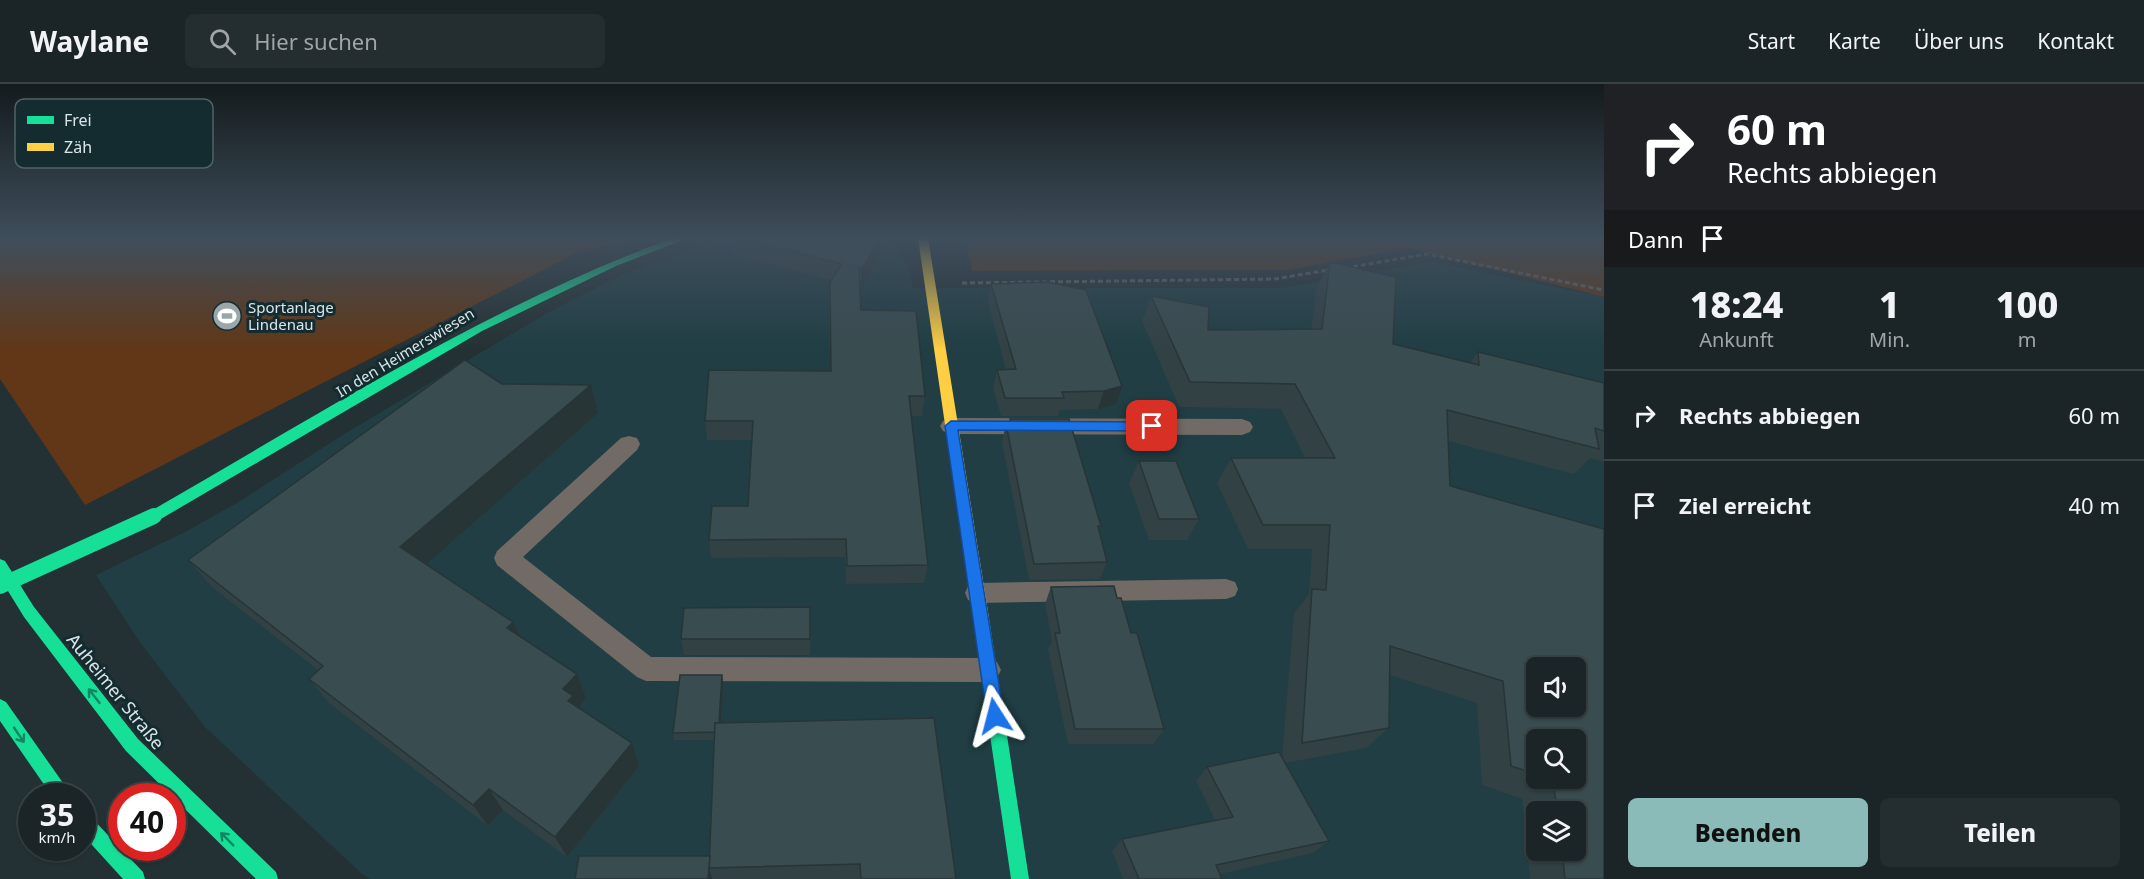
<!DOCTYPE html>
<html lang="de">
<meta charset="utf-8">
<style>
:root{--surface:#1b2527;--page:#242d2f;--text:#f1f3f6;--muted:#a0a5a7;--line:#394244;--accent:#8bbbb9}
body{margin:0;font-family:"Noto Sans",sans-serif;background:var(--page);color:var(--text);height:100vh;display:flex;flex-direction:column;font-size:22px;white-space:nowrap}
*{box-sizing:border-box;margin:0}
p{font-size:20px;color:var(--muted)}
.icon{flex:none;width:33px;height:33px;fill:none;stroke:currentColor;stroke-width:2;stroke-linecap:round;stroke-linejoin:round}
.map{position:relative;flex:1;overflow:hidden}
.drawer{display:flex;flex-direction:column;background:var(--surface);width:540px}
.drawer>*{flex:none}
.guide{background:#202124;color:#fff;overflow:hidden}
.controls{position:absolute;left:1526px;top:573px;display:grid;gap:12px}
.controls a{display:grid;place-items:center;width:60px;height:60px;border-radius:9px;background:var(--surface);box-shadow:0 2px 4px #0004,0 0 0 2px var(--line);font-size:30px}
.speed{position:absolute;left:18px;top:699px;display:flex;gap:12px;font-size:30px;font-weight:700;text-align:center}
.speed>*{display:grid;place-content:center;width:78px;height:78px;border-radius:50%;background:var(--surface);box-shadow:0 2px 4px #0004,0 0 0 2px var(--line);line-height:1}
.speed small{font-size:15px;font-weight:400}
.speed .limit{border:9px solid #d22;background:#fff;color:#111}
.pin{position:absolute;display:grid;place-items:center;width:51px;height:51px;color:#fff;margin:-26px;border-radius:12px;box-shadow:0 3px 9px #0006}
.me{position:absolute;width:66px;margin:-33px;rotate:351deg;stroke-linejoin:round;filter:drop-shadow(0 0 4px #0008)}
.turn{display:flex;align-items:center;gap:21px;height:126px;padding:0 24px;font-size:27px}
.turn .icon{width:78px;height:78px;stroke-width:2.5}
.turn b{display:block;font-size:42px;line-height:51px}
.then{display:flex;align-items:center;height:57px;padding:0 24px;background:#0003;gap:12px;font-size:22px}
.eta{display:flex;justify-content:space-evenly;align-items:center;height:102px;text-align:center}
.eta b{font-size:36px;font-weight:800;line-height:42px}
.button{display:flex;gap:12px;margin-top:auto;padding:12px 24px}
.button a{flex:1;height:69px;border-radius:9px;background:var(--accent);color:#111;font-size:24px;font-weight:800;line-height:69px;text-align:center}
.button a+a{background:var(--page);color:var(--text)}
ul{padding:0;list-style:none}
li{display:flex;align-items:center;gap:18px;height:90px;padding:0 24px;border-top:2px solid var(--line)}
li div{flex:1}
li b{display:block;font-size:22px}
li em{font-style:normal}
header{display:flex;align-items:center;gap:36px;box-sizing:border-box;height:84px;padding:0 30px;background:var(--surface);border-bottom:2px solid var(--line)}
header strong{font-size:28px}
nav{display:flex;gap:33px;margin-inline-start:auto;font-size:21px}
.search{width:420px;height:54px;background:var(--page);display:flex;align-items:center;gap:15px;box-sizing:border-box;padding:0 21px;border-radius:9px;color:var(--muted);font-size:22px}
main{display:flex;flex:1;min-height:0}
.map>svg:first-child{display:block}
.built{fill:#203e44;fill-rule:evenodd}
.green{fill:#613717}
.lines{fill:none;stroke-linecap:round;stroke-linejoin:round}
.path{stroke:#686867;stroke-width:3;stroke-dasharray:5 3;stroke-linecap:butt}
.lane{fill:#726b65;fill-rule:evenodd}
.fast{fill:#16e098;fill-rule:evenodd}
.slow{fill:#ffcf43;fill-rule:evenodd}
.fast-bridge{stroke:#16e098;stroke-width:16}
.wall{fill:#314144;fill-rule:evenodd}
.shaded-wall{fill:#283537}
.building{fill:#394c4f;stroke:#283537;stroke-width:1.5;fill-rule:evenodd}
.oneway{stroke:#158664}
.route{fill:#1a73e8;stroke:#114b97;stroke-width:1.5}
.labels{text-anchor:middle;dominant-baseline:central;stroke-width:6;stroke-linejoin:round;paint-order:stroke}
.poi-label{font-size:15px;fill:#d9e6e9;stroke:#142b30;text-anchor:start}
.street-label{font-size:15px;fill:#d9e6e9;stroke:#142b30}
.near-street-label{font-size:18px;fill:#d9e6e9;stroke:#142b30}
.key{fill:#142b30;stroke:#4f6368;stroke-width:1.5}
.key-label{font-size:16px;fill:#d9e6e9}
</style>
<header>
<strong>Waylane</strong>
<div class="search"><svg class="icon" aria-label="search" viewBox="0 0 24 24"><circle cx="10" cy="10" r="6"/><path d="M15 15l6 6"/></svg>Hier suchen</div>
<nav><a>Start</a><a>Karte</a><a>Über uns</a><a>Kontakt</a></nav>
</header>
<main>
<div class="map">
<svg width="1604" height="795" viewBox="0 0 1604 795">
<rect width="100%" height="100%" fill="#243134"/>
<path class="built" d="M 723,154 L 884,154 L 899,167 L 908,182 L 913,204 L 1280,204 L 1432,178 L 1604,213 L 1604,795 L 370,795 L 362,790 L 205,643 L 139,557 L 96,491 L 185,448 L 237,419 L 341,352 L 547,229 L 625,189 ZM 1536,584 L 1575,584 L 1575,622 L 1536,622 ZM 1536,656 L 1575,656 L 1575,694 L 1536,694 ZM 1536,728 L 1575,728 L 1575,766 L 1536,766 Z"/>
<g class="green">
<path d="M 0,154 L 638,154 L 576,169 L 85,421 L 0,295 Z"/>
<path d="M 965,154 L 1604,154 L 1604,213 L 1410,164 L 1287,186 L 972,187 Z"/>
</g>
<g class="lines">
<g class="path">
<path d="M 1345,184 L 1427,170 L 1604,206"/>
<path d="M 962,199 L 1274,195 L 1329,186"/>
</g>
<g class="lane">
<path d="M 951,334 L 1242,335 L 1250,338 L 1253,343 L 1250,348 L 1242,351 L 951,350 L 943,347 L 940,342 L 943,337 Z"/>
<path d="M 629,352 L 637,354 L 640,360 L 637,366 L 523,473 L 651,573 L 988,574 L 997,578 L 1001,586 L 997,594 L 988,598 L 646,597 L 637,593 L 497,481 L 494,474 L 497,467 L 621,354 Z"/>
<path d="M 1226,495 L 1235,498 L 1238,505 L 1235,512 L 1226,515 L 977,519 L 968,516 L 965,509 L 968,502 L 977,499 Z"/>
</g>
<g class="fast">
<path d="M 673,154 L 688,154 L 616,182 L 482,247 L 159,436 L 149,436 L 147,432 L 149,428 C 320,330 487,222 673,154 Z"/>
<path d="M 0,475 L 5,477 L 34,523 L 138,655 L 276,788 L 278,795 L 256,795 L 126,667 L 24,533 L 0,494 Z"/>
<path d="M 981,527 L 986,529 L 989,534 L 1029,795 L 1011,795 L 973,534 L 976,529 Z"/>
<path d="M 0,615 L 6,618 L 68,706 L 71,712 L 52,712 L 0,637 Z"/>
<path d="M 82,727 L 88,730 L 143,788 L 145,795 L 123,795 L 82,750 Z"/>
</g>
<path class="slow" d="M 918,154 L 928,154 L 989,534 L 986,539 L 981,541 L 976,539 L 973,534 Z"/>
<path class="fast-bridge" d="M 0,502 L 154,432"/>
</g>
<g class="wall">
<path d="M 732,154 L 883,154 L 881,170 L 860,204 L 861,226 L 925,312 L 922,332 L 911,332 L 928,481 L 924,499 L 846,500 L 845,473 L 711,474 L 709,456 L 748,422 L 752,356 L 707,356 L 705,337 L 830,287 L 829,217 L 830,198 L 831,196 L 733,171 Z"/>
<path d="M 1330,178 L 1396,193 L 1393,260 L 1470,279 L 1478,268 L 1604,299 L 1604,378 L 1590,374 L 1574,390 L 1448,357 L 1450,402 L 1604,445 L 1604,795 L 1530,795 L 1522,715 L 1482,701 L 1477,619 L 1390,591 L 1389,644 L 1366,664 L 1285,679 L 1329,757 L 1313,769 L 1220,790 L 1222,795 L 1123,795 L 1112,767 L 1122,755 L 1215,736 L 1196,697 L 1207,683 L 1279,668 L 1282,673 L 1294,529 L 1309,510 L 1312,465 L 1248,465 L 1217,399 L 1231,374 L 1305,374 L 1281,325 L 1179,323 L 1142,237 L 1151,212 L 1209,223 L 1208,246 L 1311,245 L 1317,203 ZM 1536,584 L 1575,584 L 1575,622 L 1536,622 ZM 1536,656 L 1575,656 L 1575,694 L 1536,694 ZM 1536,728 L 1575,728 L 1575,766 L 1536,766 Z"/>
<path d="M 1047,198 L 1116,320 L 1098,325 L 1060,326 L 1058,332 L 1001,332 L 993,304 L 997,286 L 1006,286 L 988,218 L 991,200 Z"/>
<path d="M 502,300 L 591,301 L 598,329 L 426,480 L 519,552 L 577,590 L 586,614 L 578,624 L 639,682 L 567,773 L 503,726 L 488,742 L 329,619 L 309,595 L 318,586 L 212,503 L 188,476 Z"/>
<path d="M 1010,335 L 1101,442 L 1099,447 L 1107,478 L 1100,495 L 1029,496 L 1002,358 L 1006,340 L 1009,340 Z"/>
<path d="M 1139,377 L 1199,435 L 1187,456 L 1149,456 L 1129,399 Z"/>
<path d="M 1051,503 L 1117,514 L 1131,549 L 1164,645 L 1154,660 L 1068,660 L 1048,565 L 1052,557 L 1045,520 Z"/>
<path d="M 810,523 L 810,571 L 684,571 L 681,555 Z"/>
<path d="M 722,591 L 723,599 L 721,639 L 956,795 L 575,795 L 710,772 L 714,656 L 674,656 L 673,649 Z"/>
</g>
<g class="shaded-wall">
<path d="M 881,154 L 883,154 L 881,170 L 861,204 L 862,185 Z"/>
<path d="M 591,301 L 598,329 L 415,490 L 400,463 Z"/>
<path d="M 1122,302 L 1116,320 L 1098,325 L 1104,307 Z"/>
<path d="M 513,538 L 525,563 L 507,544 Z"/>
<path d="M 577,590 L 586,614 L 578,624 L 578,641 L 563,605 Z"/>
<path d="M 722,591 L 723,599 L 720,656 L 719,648 Z"/>
<path d="M 632,659 L 639,682 L 567,773 L 555,753 Z"/>
<path d="M 489,705 L 503,726 L 488,742 L 473,721 Z"/>
<path d="M 709,784 L 712,795 L 708,795 Z"/>
</g>
<g class="building">
<path d="M 740,154 L 881,154 L 862,185 L 859,184 L 861,226 L 916,227 L 925,312 L 909,312 L 928,481 L 847,482 L 846,455 L 709,456 L 712,422 L 748,422 L 753,337 L 705,337 L 709,286 L 831,287 L 830,198 L 842,180 Z"/>
<path d="M 1330,178 L 1396,193 L 1393,260 L 1479,281 L 1478,268 L 1604,299 L 1604,347 L 1595,344 L 1599,365 L 1447,326 L 1450,402 L 1604,445 L 1604,795 L 1565,795 L 1562,766 L 1575,766 L 1575,728 L 1557,728 L 1553,696 L 1549,694 L 1575,694 L 1575,656 L 1536,656 L 1536,690 L 1511,682 L 1503,597 L 1390,562 L 1389,644 L 1302,659 L 1312,505 L 1326,506 L 1330,441 L 1263,441 L 1231,374 L 1335,374 L 1295,300 L 1190,298 L 1151,212 L 1209,223 L 1208,246 L 1322,245 ZM 1536,584 L 1575,584 L 1575,622 L 1536,622 Z"/>
<path d="M 1047,198 L 1086,206 L 1122,302 L 1104,307 L 1062,308 L 1064,314 L 1005,314 L 997,286 L 1016,285 L 991,200 Z"/>
<path d="M 465,276 L 502,300 L 591,301 L 400,463 L 513,538 L 507,544 L 577,590 L 563,605 L 573,612 L 568,617 L 632,659 L 555,753 L 489,705 L 473,721 L 309,595 L 323,582 L 188,476 Z"/>
<path d="M 1010,335 L 1069,335 L 1101,442 L 1098,442 L 1107,478 L 1034,480 L 1006,340 L 1012,340 Z"/>
<path d="M 1139,377 L 1176,377 L 1199,435 L 1159,435 Z"/>
<path d="M 1114,502 L 1117,514 L 1121,514 L 1131,549 L 1137,549 L 1164,645 L 1075,645 L 1055,549 L 1060,549 L 1051,503 Z"/>
<path d="M 810,523 L 810,555 L 681,555 L 684,524 Z"/>
<path d="M 680,591 L 722,591 L 719,639 L 715,639 L 715,648 L 673,649 Z"/>
<path d="M 934,634 L 956,795 L 861,795 L 860,780 L 709,784 L 715,639 Z"/>
<path d="M 1279,668 L 1329,757 L 1216,781 L 1222,795 L 1139,795 L 1122,755 L 1233,733 L 1207,683 Z"/>
<path d="M 579,772 L 710,772 L 708,795 L 575,795 Z"/>
</g>
<defs><path id="oneway-shaft" d="M-6 0H5M1.5-3L5.5 0L1.5 3" fill="none" stroke-width="1.6" stroke-linecap="round" stroke-linejoin="round" transform="scale(1.5)"/></defs>
<g class="oneway">
<use href="#oneway-shaft" transform="translate(94 612) rotate(-128)"/>
<use href="#oneway-shaft" transform="translate(19 651) rotate(56)"/>
<use href="#oneway-shaft" transform="translate(227 755) rotate(-135)"/>
</g>
<linearGradient id="sky" x2="0" y2="1"><stop stop-color="#141b1d"/><stop offset="0.58" stop-color="#3f4e5c"/><stop offset="1" stop-color="#3f4e5c" stop-opacity="0"/></linearGradient>
<rect width="1604" height="266" fill="url(#sky)"/>
<path class="route" d="M 951,337 L 1152,338 L 1159,342 L 1152,347 L 958,346 L 1004,632 L 1001,638 L 995,640 L 989,638 L 987,632 L 945,342 Z"/>
<defs>
<g id="stadium-disc" transform="scale(1.5)"><circle r="9.5" fill="#9aa7aa" stroke="#142b30"/><path d="M0-5a6.5 5 0 1 0 0 10a6.5 5 0 1 0 0-10ZM-3.5-1.8h7v3.6h-7Z" fill="#fff"/></g>
</defs>
<g fill-rule="evenodd">
<use href="#stadium-disc" x="227" y="232"/>
</g>
<g class="labels">
<g class="poi-label">
<text x="248" y="223">Sportanlage<tspan x="248" dy="17">Lindenau</tspan></text>
</g>
<g class="street-label">
<text transform="translate(405 268) rotate(-31)">In den Heimerswiesen</text>
</g>
<g class="near-street-label">
<text transform="translate(116 607) rotate(51)">Auheimer Straße</text>
</g>
</g>
<rect x="15" y="15" width="198" height="69" rx="9" class="key"/>
<rect x="27" y="32" width="27" height="8" fill="#16e098"/>
<rect x="27" y="59" width="27" height="8" fill="#ffcf43"/>
<g class="key-label">
<text x="64" y="42">Frei</text>
<text x="64" y="69">Zäh</text>
</g>
</svg>
<div class="controls">
<a><svg class="icon" aria-label="sound" viewBox="0 0 24 24"><path d="M4 9h4l5-4v14l-5-4H4zM17 9q2 3 0 6"/></svg></a>
<a><svg class="icon" aria-label="search" viewBox="0 0 24 24"><circle cx="10" cy="10" r="6"/><path d="M15 15l6 6"/></svg></a>
<a><svg class="icon" aria-label="layers" viewBox="0 0 24 24"><path d="M12 4l9 5-9 5-9-5zM3 14l9 5 9-5"/></svg></a>
</div>
<div class="speed"><div>35<small>km/h</small></div><div class="limit">40</div></div>
<div class="pin" style="left:1152px;top:342px;background:#d93025"><svg class="icon" aria-label="arrive" viewBox="0 0 24 24"><path d="M6 21V4h12l-3 4 3 4H6"/></svg></div>
<svg class="me" style="left:995px;top:632px" viewBox="-20 -20 40 40"><path d="M0-17L14 15 0 8-14 15z" fill="#1a73e8" stroke="#fff" stroke-width="4"/></svg>
</div>
<section class="drawer">
<div class="guide">
<div class="turn"><svg class="icon" aria-label="right" viewBox="0 0 24 24"><path d="M7 20v-9h11M14 6l5 5-5 5"/></svg><div><b>60 m</b>Rechts abbiegen</div></div>
<div class="then">Dann<svg class="icon" aria-label="arrive" viewBox="0 0 24 24"><path d="M6 21V4h12l-3 4 3 4H6"/></svg></div>
</div>
<div class="eta">
<div><b>18:24</b><p>Ankunft</p></div>
<div><b>1</b><p>Min.</p></div>
<div><b>100</b><p>m</p></div>
</div>
<ul>
<li><svg class="icon" aria-label="right" viewBox="0 0 24 24"><path d="M7 20v-9h11M14 6l5 5-5 5"/></svg><div><b>Rechts abbiegen</b></div><em>60 m</em></li>
<li><svg class="icon" aria-label="arrive" viewBox="0 0 24 24"><path d="M6 21V4h12l-3 4 3 4H6"/></svg><div><b>Ziel erreicht</b></div><em>40 m</em></li>
</ul>
<div class="button"><a>Beenden</a><a>Teilen</a></div>
</section>
</main>
